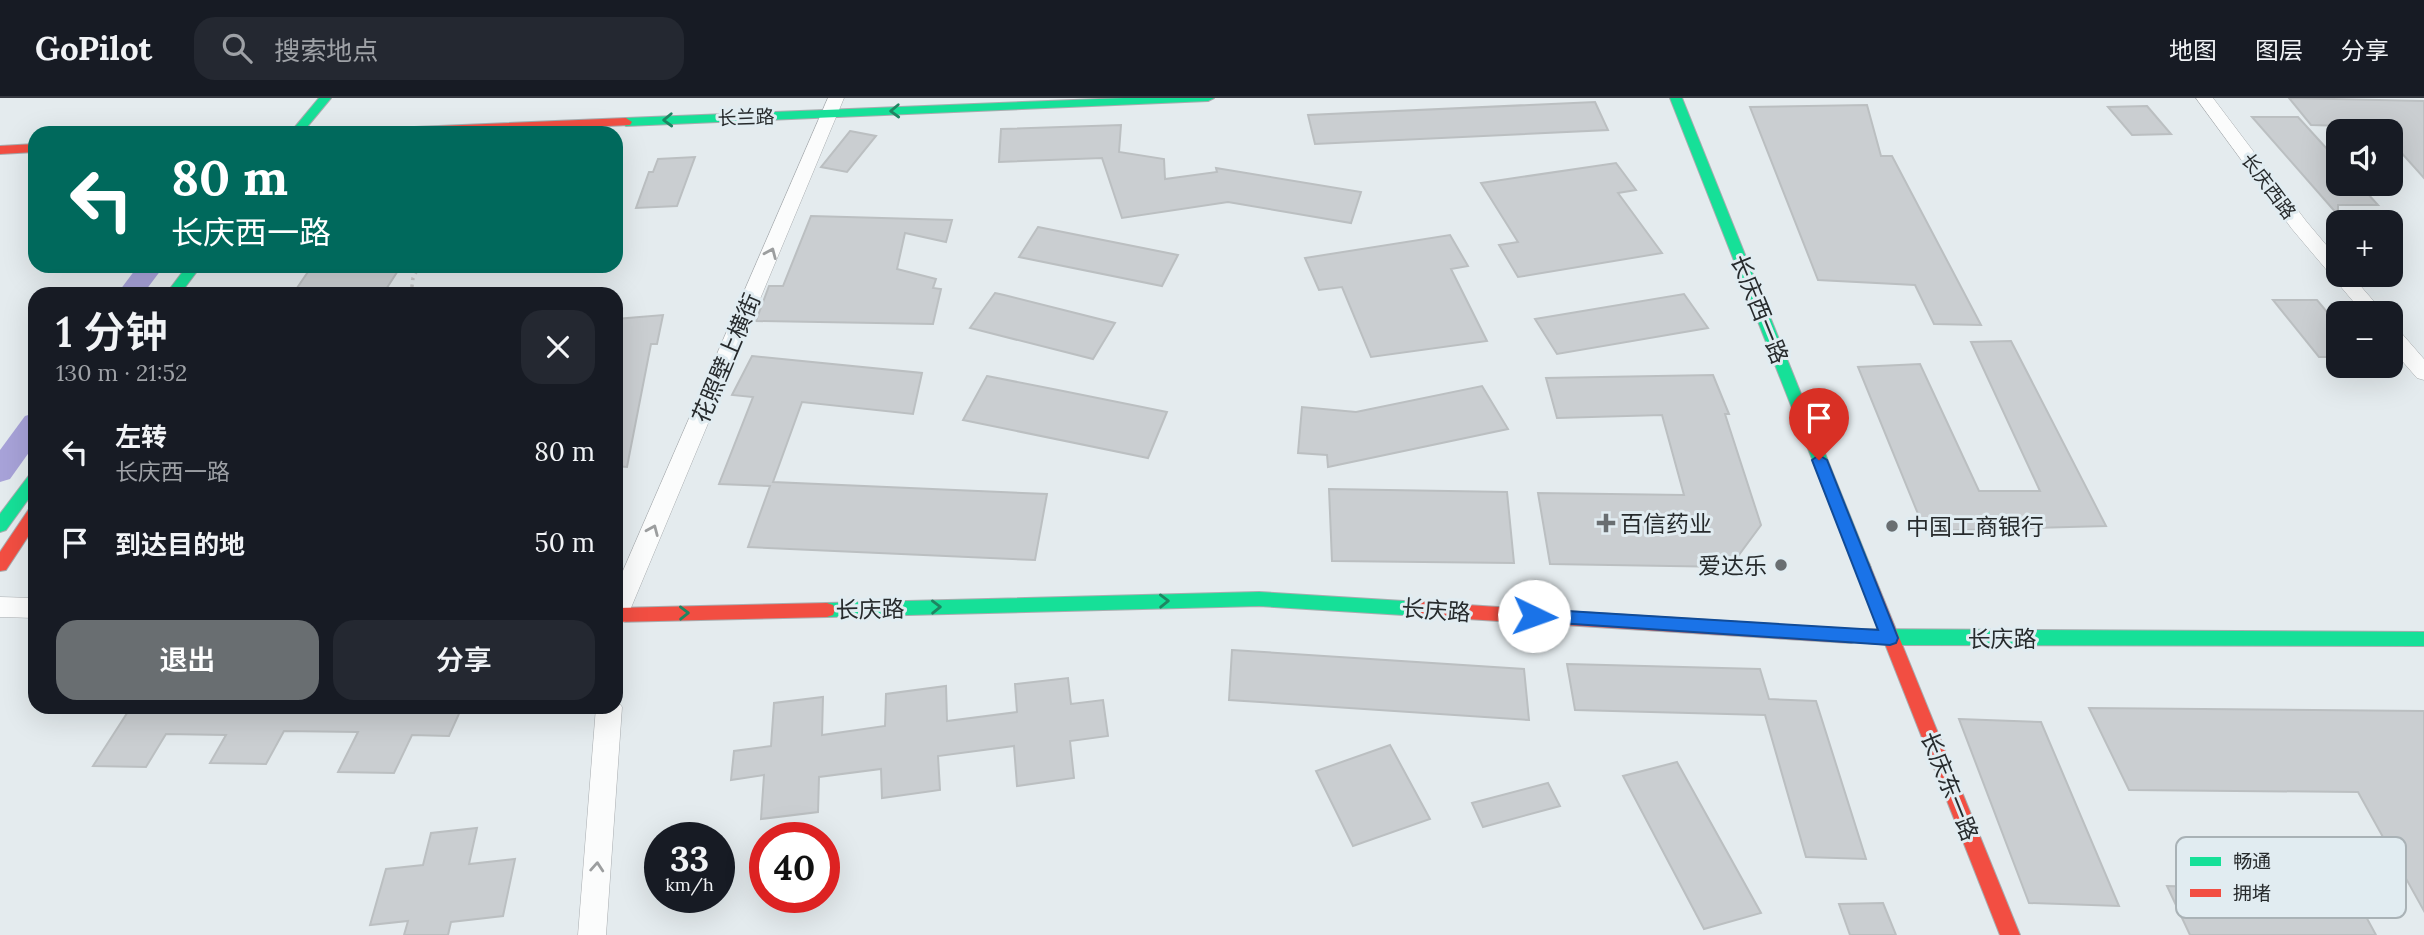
<!DOCTYPE html>
<html lang="zh">
<meta charset="utf-8">
<style>
:root{--surface:#171b24;--page:#242831;--text:#f1f3f6;--muted:#9ea1a6;--line:#363941;--accent:#696e71}
body{margin:0;font-family:Lora,"Noto Sans SC",serif;background:var(--page);color:var(--text);height:100vh;display:flex;flex-direction:column;font-size:26px;white-space:nowrap}
*{box-sizing:border-box;margin:0}
p{font-size:23px;color:var(--muted)}
.icon{flex:none;width:38px;height:38px;fill:none;stroke:currentColor;stroke-width:2;stroke-linecap:round;stroke-linejoin:round}
.map{position:relative;flex:1;overflow:hidden}
.panel{position:absolute;left:28px;top:189px;width:595px;height:427px;display:flex;flex-direction:column;background:var(--surface);border-radius:21px;box-shadow:0 7px 28px #0002}
.panel>*{flex:none}
.guide{position:absolute;left:28px;top:28px;width:595px;height:147px;border-radius:21px;box-shadow:0 7px 28px #0002;background:#00695c;color:#fff;overflow:hidden}
.buttons{position:absolute;left:2326px;top:21px;display:grid;gap:14px}
.buttons a{display:grid;place-items:center;width:77px;height:77px;border-radius:14px;background:var(--surface);box-shadow:0 7px 28px #0002;font-size:35px}
.speed{position:absolute;left:644px;top:724px;display:flex;gap:14px;font-size:35px;font-weight:700;text-align:center}
.speed>*{display:grid;place-content:center;width:91px;height:91px;border-radius:50%;background:var(--surface);box-shadow:0 7px 28px #0002;line-height:1}
.speed small{font-size:18px;font-weight:400}
.speed .limit{border:10px solid #d22;background:#fff;color:#111}
.pin{position:absolute;display:grid;place-items:center;width:60px;height:60px;color:#fff;margin:-72px -30px;border-radius:50% 50% 50% 0;rotate:-45deg;box-shadow:0 0 7px #0007}
.pin .icon{rotate:45deg}
.me{position:absolute;width:77px;margin:-38px;rotate:93deg;stroke-linejoin:round;filter:drop-shadow(0 0 5px #0008)}
.turn{display:flex;align-items:center;gap:24px;height:147px;padding:0 28px;font-size:32px}
.turn .icon{width:91px;height:91px;stroke-width:2.5}
.turn b{display:block;font-size:49px;line-height:60px}
.round{display:grid;place-items:center;flex:none;width:74px;height:74px;border-radius:21px;background:var(--page)}
.head{display:flex;align-items:center;justify-content:space-between;height:119px;padding:0 28px}
h1{font-size:42px;font-weight:600;line-height:52px}
.cta{display:flex;gap:14px;margin-top:auto;padding:14px 28px}
.cta a{flex:1;height:80px;border-radius:21px;background:var(--accent);color:#fff;font-size:28px;font-weight:600;line-height:80px;text-align:center}
.cta a+a{background:var(--page);color:var(--text)}
ul{padding:0;list-style:none}
li{display:flex;align-items:center;gap:21px;height:91px;padding:0 28px}
li div{flex:1}
li b{display:block;font-size:26px}
li em{font-style:normal}
header{display:flex;align-items:center;gap:42px;box-sizing:border-box;height:98px;padding:0 35px;background:var(--surface);border-bottom:2px solid var(--line)}
header strong{font-size:33px}
nav{display:flex;gap:38px;margin-inline-start:auto;font-size:24px}
.search{width:490px;height:63px;background:var(--page);display:flex;align-items:center;gap:18px;box-sizing:border-box;padding:0 24px;border-radius:21px;color:var(--muted);font-size:26px}
.map>svg:first-child{display:block}
.lines{fill:none;stroke-linecap:round;stroke-linejoin:round}
.canal{fill:#a7a2d8;fill-rule:evenodd}
.building{fill:#caced1;stroke:#bbbfc1;stroke-width:2}
.street-casing{stroke:#a8acaf;stroke-width:1}
.fast-casing{stroke:#a8acaf;stroke-width:2}
.jam-casing{stroke:#a8acaf;stroke-width:2}
.path{stroke:#c7c8c9;stroke-width:3.5;stroke-dasharray:2.5 4.5;stroke-linecap:butt}
.street{fill:#fbfcfc;fill-rule:evenodd}
.fast{fill:#16e098;fill-rule:evenodd}
.jam{fill:#f24e42;fill-rule:evenodd}
.oneway{stroke:#1e8662}
.oneway2{stroke:#9c9e9f}
.route{fill:#1a73e8;stroke:#114b97;stroke-width:2}
.poi-dot{fill:#696e71;stroke:#e1ecf1;stroke-width:2.5}
.labels{text-anchor:middle;dominant-baseline:central;stroke-width:6;stroke-linejoin:round;paint-order:stroke}
.far-street-label{font-size:19px;fill:#272b2d;stroke:#e1ecf1}
.street-label{font-size:23px;fill:#272b2d;stroke:#e1ecf1}
.poi-label{font-size:23px;fill:#272b2d;stroke:#e1ecf1;text-anchor:start}
.key{fill:#e1ecf1;stroke:#a9b2b6;stroke-width:2}
.key-label{font-size:19px;fill:#272b2d}
</style>
<header>
<strong>GoPilot</strong>
<div class="search"><svg class="icon" aria-label="search" viewBox="0 0 24 24"><circle cx="10" cy="10" r="6"/><path d="M15 15l6 6"/></svg>搜索地点</div>
<nav><a>地图</a><a>图层</a><a>分享</a></nav>
</header>
<div class="map">
<svg width="2424" height="837" viewBox="0 0 2424 837">
<rect width="100%" height="100%" fill="#e4ebee"/>
<g class="lines">
<g class="canal">
<path d="M 138,168 L 164,168 L 143,196 L 117,196 Z"/>
<path d="M 35,315 L 35,346 L 10,381 L 0,384 L 0,352 L 25,318 Z"/>
</g>
</g>
<g class="building">
<path d="M 2289,0 L 2424,3 L 2424,80 L 2390,42 L 2390,33 L 2383,33 L 2379,29 L 2311,27 Z"/>
<path d="M 1595,4 L 1608,32 L 1315,46 L 1308,17 Z"/>
<path d="M 1867,7 L 1881,58 L 1892,58 L 1981,227 L 1934,226 L 1915,187 L 1818,182 L 1750,9 Z"/>
<path d="M 2147,8 L 2171,36 L 2132,37 L 2108,9 Z"/>
<path d="M 2252,19 L 2298,19 L 2338,63 L 2338,86 L 2359,86 L 2378,107 L 2338,107 L 2338,117 Z"/>
<path d="M 1121,27 L 1119,54 L 1164,61 L 1165,81 L 1217,74 L 1216,70 L 1361,94 L 1351,125 L 1228,104 L 1122,120 L 1102,60 L 999,64 L 1001,31 Z"/>
<path d="M 850,33 L 876,38 L 847,74 L 821,69 Z"/>
<path d="M 695,59 L 677,108 L 636,110 L 649,74 L 653,74 L 658,61 Z"/>
<path d="M 1616,65 L 1636,92 L 1618,95 L 1662,155 L 1518,179 L 1499,147 L 1518,144 L 1481,85 Z"/>
<path d="M 811,118 L 952,122 L 946,144 L 905,135 L 897,171 L 936,181 L 933,190 L 941,191 L 933,226 L 756,223 L 769,188 L 783,188 Z"/>
<path d="M 1038,129 L 1178,157 L 1162,188 L 1019,159 Z"/>
<path d="M 1450,137 L 1468,168 L 1451,171 L 1487,243 L 1371,259 L 1342,189 L 1319,192 L 1305,160 Z"/>
<path d="M 312,168 L 401,168 L 383,196 L 321,196 L 325,190 L 297,190 Z"/>
<path d="M 995,195 L 1004,197 L 1115,225 L 1093,261 L 970,230 Z"/>
<path d="M 1684,196 L 1708,230 L 1557,256 L 1535,221 Z"/>
<path d="M 2273,202 L 2317,202 L 2338,227 L 2338,259 L 2319,259 Z"/>
<path d="M 663,217 L 657,246 L 651,246 L 627,369 L 616,368 L 616,221 Z"/>
<path d="M 2011,243 L 2106,428 L 1925,433 L 1858,269 L 1920,266 L 1979,393 L 2040,393 L 1971,244 Z"/>
<path d="M 752,258 L 922,275 L 913,316 L 802,304 L 773,384 L 1047,396 L 1035,462 L 748,449 L 770,388 L 719,386 L 753,299 L 732,297 Z"/>
<path d="M 1713,277 L 1729,316 L 1725,316 L 1761,427 L 1730,469 L 1550,466 L 1538,395 L 1684,397 L 1662,317 L 1557,320 L 1546,280 Z"/>
<path d="M 987,278 L 1058,292 L 1167,314 L 1148,360 L 963,322 Z"/>
<path d="M 1482,288 L 1508,331 L 1328,369 L 1327,357 L 1298,355 L 1302,309 L 1356,314 Z"/>
<path d="M 1329,391 L 1507,394 L 1514,465 L 1332,463 Z"/>
<path d="M 1232,552 L 1524,571 L 1529,622 L 1229,602 Z"/>
<path d="M 1567,566 L 1760,571 L 1769,601 L 1816,603 L 1866,761 L 1806,759 L 1765,617 L 1575,612 Z"/>
<path d="M 1068,580 L 1071,606 L 1103,602 L 1108,638 L 1070,643 L 1074,680 L 1017,688 L 1014,648 L 938,658 L 940,692 L 882,700 L 881,671 L 819,679 L 818,714 L 761,721 L 764,677 L 731,682 L 734,653 L 771,648 L 774,605 L 823,599 L 822,637 L 885,628 L 886,596 L 946,588 L 947,623 L 1017,614 L 1015,586 Z"/>
<path d="M 131,609 L 462,609 L 449,638 L 412,637 L 394,675 L 338,674 L 358,634 L 284,633 L 266,666 L 210,665 L 226,637 L 166,636 L 146,669 L 93,668 Z"/>
<path d="M 2089,610 L 2424,613 L 2424,813 L 2358,694 L 2129,692 Z"/>
<path d="M 1959,621 L 2041,624 L 2119,808 L 2029,805 Z"/>
<path d="M 1390,647 L 1430,721 L 1353,748 L 1316,673 Z"/>
<path d="M 1677,664 L 1761,815 L 1704,831 L 1623,678 Z"/>
<path d="M 1548,685 L 1560,708 L 1483,729 L 1472,705 Z"/>
<path d="M 477,730 L 469,766 L 515,761 L 503,818 L 451,824 L 448,837 L 404,837 L 408,823 L 370,827 L 386,771 L 423,767 L 431,735 Z"/>
<path d="M 2167,788 L 2352,793 L 2376,837 L 2190,837 Z"/>
<path d="M 1883,805 L 1896,837 L 1850,837 L 1839,806 Z"/>
</g>
<g class="lines">
<g class="street-casing">
<g id="street">
<path d="M 828,0 L 844,0 L 628,517 L 625,524 L 616,527 L 616,489 Z"/>
<path d="M 2196,0 L 2213,0 L 2306,123 L 2338,161 L 2338,177 L 2351,177 L 2384,215 L 2363,215 L 2292,131 Z"/>
<path d="M 2390,228 L 2397,230 L 2424,261 L 2424,282 L 2417,280 L 2390,249 Z"/>
<path d="M 0,499 L 35,500 L 35,520 L 0,519 Z"/>
<path d="M 616,601 L 622,609 L 606,837 L 578,837 L 596,609 L 616,609 Z"/>
</g>
</g>
<g class="fast-casing">
<g id="fast">
<path d="M 319,0 L 331,0 L 302,35 L 290,35 Z"/>
<path d="M 1124,0 L 1214,0 L 1208,3 L 626,28 L 620,24 L 626,20 Z"/>
<path d="M 1670,0 L 1682,0 L 1871,470 L 1869,475 L 1857,475 L 1855,470 Z"/>
<path d="M 187,168 L 201,168 L 180,196 L 166,196 Z"/>
<path d="M 35,374 L 35,392 L 6,432 L 0,434 L 0,416 L 30,376 Z"/>
<path d="M 1259,494 L 1420,504 L 1426,506 L 1428,511 L 1426,516 L 1420,518 L 1259,508 L 827,519 L 821,517 L 819,512 L 821,507 L 827,505 Z"/>
<path d="M 1851,531 L 2424,534 L 2424,548 L 1890,547 L 1845,543 L 1843,538 L 1845,533 Z"/>
</g>
</g>
<g class="jam-casing">
<g id="jam">
<path d="M 626,20 L 632,24 L 630,27 L 451,35 L 361,35 L 367,31 Z"/>
<path d="M 35,46 L 35,54 L 0,56 L 0,48 Z"/>
<path d="M 35,409 L 35,428 L 6,472 L 0,473 L 0,454 L 29,411 Z"/>
<path d="M 1863,464 L 1869,465 L 1871,470 L 2020,837 L 2000,837 L 1855,470 L 1857,465 Z"/>
<path d="M 1420,504 L 1851,531 L 1857,533 L 1859,538 L 1857,543 L 1851,545 L 1420,518 L 1414,516 L 1412,511 L 1414,506 Z"/>
<path d="M 827,505 L 833,507 L 835,512 L 833,517 L 827,519 L 616,524 L 616,510 Z"/>
</g>
</g>
<path class="path" d="M 411,196 L 413,180 L 419,168"/>
<use href="#street" class="street"/>
<use href="#fast" class="fast"/>
<use href="#jam" class="jam"/>
</g>
<defs><path id="oneway-chevron" d="M-2-3.5L2.5 0L-2 3.5" fill="none" stroke-width="1.6" stroke-linecap="round" stroke-linejoin="round" transform="scale(1.75)"/></defs>
<g class="oneway">
<use href="#oneway-chevron" transform="translate(895 13) rotate(178)"/>
<use href="#oneway-chevron" transform="translate(668 22) rotate(178)"/>
<use href="#oneway-chevron" transform="translate(1164 503) rotate(-1)"/>
<use href="#oneway-chevron" transform="translate(936 509) rotate(-1)"/>
<use href="#oneway-chevron" transform="translate(684 515) rotate(-1)"/>
</g>
<g class="oneway2">
<use href="#oneway-chevron" transform="translate(771 155) rotate(-67)"/>
<use href="#oneway-chevron" transform="translate(653 432) rotate(-67)"/>
<use href="#oneway-chevron" transform="translate(597 769) rotate(-86)"/>
</g>
<path class="route" d="M 1819,357 L 1827,362 L 1898,540 L 1896,545 L 1890,547 L 1528,523 L 1525,518 L 1528,513 L 1534,511 L 1878,532 L 1812,362 Z"/>
<g class="poi-dot">
<path d="M1602.5 414.5h7v7h7v7h-7v7h-7v-7h-7v-7h7z"/>
<circle cx="1892" cy="428" r="7"/>
<circle cx="1781" cy="467" r="7"/>
</g>
<g class="labels">
<g class="far-street-label">
<text transform="translate(746 19) rotate(-2)">长兰路</text>
<text transform="translate(2269 88) rotate(53)">长庆西路</text>
</g>
<g class="street-label">
<text transform="translate(1760 211) rotate(68)">长庆西一路</text>
<text transform="translate(726 260) rotate(-67)">花照壁上横街</text>
<text transform="translate(870 511) rotate(-1)">长庆路</text>
<text transform="translate(1436 512) rotate(4)">长庆路</text>
<text x="2002" y="540">长庆路</text>
<text transform="translate(1950 688) rotate(68)">长庆东一路</text>
</g>
<g class="poi-label">
<text x="1620" y="425">百信药业</text>
<text x="1906" y="428">中国工商银行</text>
<text x="1767" y="467" text-anchor="end">爱达乐</text>
</g>
</g>
<rect x="2176" y="739" width="230" height="81" rx="10" class="key"/>
<rect x="2190" y="759" width="31" height="9" fill="#16e098"/>
<rect x="2190" y="791" width="31" height="8" fill="#f24e42"/>
<g class="key-label">
<text x="2233" y="770">畅通</text>
<text x="2233" y="802">拥堵</text>
</g>
</svg>
<div class="buttons">
<a><svg class="icon" aria-label="sound" viewBox="0 0 24 24"><path d="M4 9h4l5-4v14l-5-4H4zM17 9q2 3 0 6"/></svg></a>
<a>+</a>
<a>−</a>
</div>
<div class="speed"><div>33<small>km/h</small></div><div class="limit">40</div></div>
<div class="pin" style="left:1819px;top:362px;background:#d93025"><svg class="icon" aria-label="arrive" viewBox="0 0 24 24"><path d="M6 21V4h12l-3 4 3 4H6"/></svg></div>
<svg class="me" style="left:1534px;top:518px" viewBox="-20 -20 40 40"><circle r="19" fill="#fff"/><path d="M0-13L10 11 0 6-10 11z" fill="#1a73e8"/></svg>
<div class="guide">
<div class="turn"><svg class="icon" aria-label="left" viewBox="0 0 24 24"><path d="M17 20v-9H6M10 6l-5 5 5 5"/></svg><div><b>80 m</b>长庆西一路</div></div>
</div>
<section class="panel">
<div class="head"><div><h1>1 分钟</h1><p>130 m · 21:52</p></div><a class="round"><svg class="icon" aria-label="close" viewBox="0 0 24 24"><path d="M6 6l12 12M18 6L6 18"/></svg></a></div>
<ul>
<li><svg class="icon" aria-label="left" viewBox="0 0 24 24"><path d="M17 20v-9H6M10 6l-5 5 5 5"/></svg><div><b>左转</b><p>长庆西一路</p></div><em>80 m</em></li>
<li><svg class="icon" aria-label="arrive" viewBox="0 0 24 24"><path d="M6 21V4h12l-3 4 3 4H6"/></svg><div><b>到达目的地</b></div><em>50 m</em></li>
</ul>
<div class="cta"><a>退出</a><a>分享</a></div>
</section>
</div>
